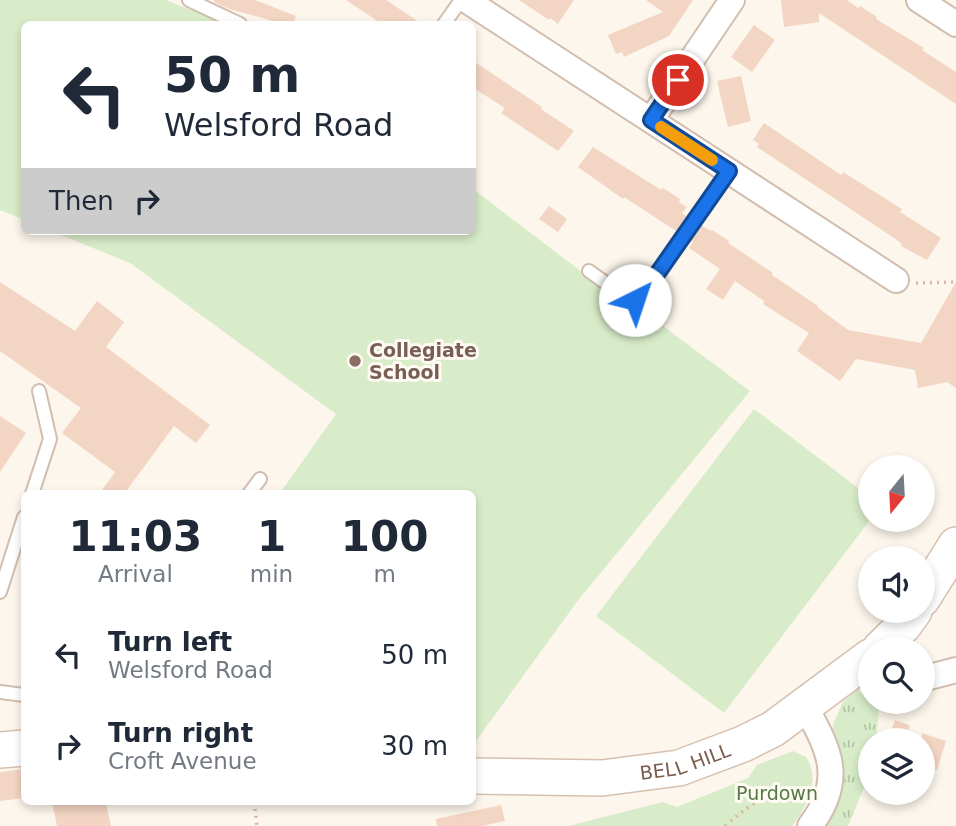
<!DOCTYPE html>
<style>
:root{--surface:#fff;--page:#f2f2f3;--text:#1f2937;--muted:#747a83}
body{margin:0;font-family:"DejaVu Sans",sans-serif;background:var(--page);color:var(--text);height:100vh;display:flex;flex-direction:column;font-size:26px;white-space:nowrap}
*{box-sizing:border-box;margin:0}
p{font-size:23px;color:var(--muted)}
.icon{flex:none;width:38px;height:38px;fill:none;stroke:currentColor;stroke-width:2;stroke-linecap:round;stroke-linejoin:round}
.map{position:relative;flex:1;overflow:hidden}
.side{position:absolute;left:21px;top:490px;width:455px;height:315px;display:flex;flex-direction:column;background:var(--surface);border-radius:10px;box-shadow:0 4px 10px #0003}
.side>*{flex:none}
.banner{position:absolute;left:21px;top:21px;width:455px;height:214px;border-radius:10px;box-shadow:0 4px 10px #0003;background:#fff;color:var(--text);overflow:hidden}
.needle{width:46px;rotate:198deg}
.fabs{position:absolute;left:858px;top:455px;display:grid;gap:14px}
.fabs a{display:grid;place-items:center;width:77px;height:77px;border-radius:50%;background:var(--surface);box-shadow:0 4px 10px #0003;font-size:35px}
.pin{position:absolute;display:grid;place-items:center;width:60px;height:60px;color:#fff;margin:-30px;border:4px solid #fff;border-radius:50%;box-shadow:0 2px 7px #0007}
.me{position:absolute;width:77px;margin:-38px;rotate:41deg;stroke-linejoin:round;filter:drop-shadow(0 0 5px #0008)}
.turn{display:flex;align-items:center;gap:24px;height:147px;padding:0 28px;font-size:32px}
.turn .icon{width:91px;height:91px;stroke-width:2.5}
.turn b{display:block;font-size:49px;line-height:60px}
.then{display:flex;align-items:center;height:66px;padding:0 28px;background:#0003;gap:14px;font-size:26px}
.eta{display:flex;justify-content:space-evenly;align-items:center;height:119px;text-align:center}
.eta b{font-size:42px;font-weight:800;line-height:49px}
ul{padding:0;list-style:none}
li{display:flex;align-items:center;gap:21px;height:91px;padding:0 28px}
li div{flex:1}
li b{display:block;font-size:26px}
li em{font-style:normal}
.map>svg:first-child{display:block}
.grass{fill:url(#grass-tufts)}
.green{fill:#d8ecc9}
.building{fill:#f3d5c3}
.lines{fill:none;stroke-linecap:round;stroke-linejoin:round}
.service-casing{stroke:#d1beb0;stroke-width:16}
.minor-casing{stroke:#d1beb0;stroke-width:28}
.secondary-casing{stroke:#d6c0b0;stroke-width:38}
.path{stroke:#d9b9a5;stroke-width:3.5;stroke-dasharray:2 5;stroke-linecap:butt}
.service{stroke:#fff;stroke-width:12}
.minor{stroke:#fff;stroke-width:24}
.secondary{stroke:#fff;stroke-width:35}
.route-casing{stroke:#114b97;stroke-width:18}
.route{stroke:#1a73e8;stroke-width:12}
.slow{stroke:#f59e0b;stroke-width:12}
.education-dot{fill:#8d6e63;stroke:#fffaf3;stroke-width:2.5}
.labels{text-anchor:middle;dominant-baseline:central;stroke-width:6;stroke-linejoin:round;paint-order:stroke}
.education-label{font-size:19px;font-weight:bold;fill:#785e54;stroke:#fffaf3;text-anchor:start}
.street-label{font-size:19px;fill:#7a5c4d;stroke:#fffaf3}
.park-label{font-size:19px;fill:#527a41;stroke:#fffaf3}
</style>
<div class="map">
<svg width="956" height="826" viewBox="0 0 956 826">
<defs>
<pattern id="grass-tufts" width="24" height="20" patternUnits="userSpaceOnUse" patternTransform="scale(1.75)"><rect width="24" height="20" fill="#d8ecc9"/><path d="M3 7l-1-3M5 7V3M7 7l1-3M15 17l-1-3M17 17v-4M19 17l1-3" fill="none" stroke="#b4c2a5"/></pattern>
</defs>
<rect width="100%" height="100%" fill="#fdf6ec"/>
<path class="grass" d="M 857,689 L 879,711 L 876,740 L 870,740 L 870,773 L 848,826 L 819,826 L 834,722 L 843,702 Z"/>
<g class="green">
<path d="M 0,0 L 166,0 L 226,24 L 24,24 L 24,220 L 0,210 Z"/>
<path d="M 473,189 L 659,331 L 663,326 L 750,391 L 576,603 L 473,745 L 472,494 L 280,493 L 336,414 L 130,263 L 51,231 L 472,231 Z"/>
<path d="M 754,409 L 870,497 L 870,520 L 724,713 L 596,616 Z"/>
<path d="M 793,751 L 806,757 C 821,780 807,807 792,826 L 568,826 L 663,802 L 677,807 L 748,778 L 757,765 Z"/>
</g>
<g class="building">
<path d="M 214,0 L 255,0 L 296,16 L 293,24 L 284,24 L 229,9 L 214,2 Z"/>
<path d="M 346,0 L 386,0 L 422,24 L 382,24 Z"/>
<path d="M 519,0 L 574,0 L 558,24 L 550,18 L 549,20 Z"/>
<path d="M 646,0 L 693,0 L 669,36 L 624,57 L 622,52 L 616,54 L 608,35 L 663,12 Z"/>
<path d="M 781,0 L 847,0 L 858,8 L 860,6 L 877,17 L 876,19 L 924,48 L 922,50 L 956,72 L 956,104 L 819,13 L 819,22 L 784,27 Z"/>
<path d="M 754,25 L 775,40 L 752,72 L 731,57 Z"/>
<path d="M 472,60 L 542,107 L 541,109 L 574,131 L 558,151 L 501,113 L 505,108 L 472,87 Z"/>
<path d="M 741,76 L 751,121 L 728,127 L 717,81 Z"/>
<path d="M 764,123 L 841,175 L 843,172 L 902,209 L 900,212 L 941,238 L 927,260 L 901,246 L 902,244 L 894,238 L 757,147 L 759,144 L 753,140 Z"/>
<path d="M 593,147 L 661,190 L 663,188 L 680,199 L 679,202 L 687,207 L 682,213 L 686,216 L 676,231 L 624,197 L 623,199 L 578,167 Z"/>
<path d="M 549,206 L 567,219 L 558,232 L 539,219 Z"/>
<path d="M 701,225 L 711,231 L 712,230 L 729,241 L 728,243 L 773,273 L 772,275 L 818,306 L 817,307 L 848,330 L 921,343 L 956,282 L 956,388 L 947,382 L 918,388 L 915,370 L 856,359 L 840,381 L 797,351 L 809,333 L 763,304 L 764,301 L 735,281 L 723,300 L 706,289 L 720,269 L 689,248 L 693,242 L 690,240 Z"/>
<path d="M 0,282 L 75,331 L 97,301 L 124,322 L 106,347 L 210,425 L 196,443 L 174,426 L 124,494 L 99,494 L 115,472 L 62,433 L 81,408 L 0,351 Z"/>
<path d="M 0,416 L 26,433 L 0,472 Z"/>
<path d="M 895,720 L 910,725 L 905,740 L 888,740 Z"/>
<path d="M 922,733 L 946,741 L 937,770 L 922,765 Z"/>
<path d="M 24,769 L 24,798 L 0,801 L 0,772 Z"/>
<path d="M 52,802 L 99,802 L 100,805 L 106,804 L 111,826 L 57,826 Z"/>
<path d="M 501,805 L 505,821 L 482,826 L 437,826 L 436,819 Z"/>
</g>
<g class="lines">
<g class="service-casing">
<g id="service">
<path d="M 189,0 L 240,24"/>
<path d="M 444,24 L 461,0"/>
<path d="M 589,271 L 628,299 L 638,299 L 729,171"/>
<path d="M 32,494 L 50,439 L 39,391"/>
<path d="M 249,494 L 260,479"/>
<path d="M 0,592 L 24,517"/>
<path d="M 0,692 L 24,695"/>
</g>
</g>
<g class="minor-casing">
<g id="minor">
<path d="M 466,0 L 896,280"/>
<path d="M 919,0 L 956,24"/>
<path d="M 651,120 L 732,0"/>
<path d="M 922,679 L 956,670"/>
<path d="M 805,706 C 830,751 845,780 810,826"/>
</g>
</g>
<g class="secondary-casing">
<g id="secondary">
<path d="M 922,599 L 956,545"/>
<path d="M 880,649 L 904,625 L 914,611"/>
<path d="M 0,750 L 24,748"/>
<path id="s1" d="M 472,776 L 602,778 L 679,768 L 743,744 L 773,729 L 870,657"/>
</g>
</g>
<g class="path">
<path d="M 916,283 L 956,282"/>
<path d="M 254,802 L 257,826"/>
<path d="M 725,826 C 759,797 763,796 807,789"/>
</g>
<use href="#service" class="service"/>
<use href="#minor" class="minor"/>
<use href="#secondary" class="secondary"/>
</g>
<g class="lines">
<g class="route-casing">
<path id="route" d="M 635,300 L 641,297 L 729,171 L 651,120 L 678,80"/>
</g>
<use href="#route" class="route"/>
<path class="slow" d="M 661,127 L 712,160"/>
</g>
<circle class="education-dot" cx="355" cy="361" r="7"/>
<g class="labels">
<g class="education-label">
<text x="369" y="350">Collegiate<tspan x="369" dy="22">School</tspan></text>
</g>
<g class="street-label">
<text stroke="none"><textPath href="#s1" startOffset="215">BELL HILL</textPath></text>
</g>
<g class="park-label">
<text x="777" y="793">Purdown</text>
</g>
</g>
</svg>
<div class="fabs">
<a><svg class="needle" viewBox="-14 -14 28 28"><path d="M0-13l5 13h-10z" fill="#e53935"/><path d="M0 13l5-13h-10z" fill="#747a83"/></svg></a>
<a><svg class="icon" aria-label="sound" viewBox="0 0 24 24"><path d="M4 9h4l5-4v14l-5-4H4zM17 9q2 3 0 6"/></svg></a>
<a><svg class="icon" aria-label="search" viewBox="0 0 24 24"><circle cx="10" cy="10" r="6"/><path d="M15 15l6 6"/></svg></a>
<a><svg class="icon" aria-label="layers" viewBox="0 0 24 24"><path d="M12 4l9 5-9 5-9-5zM3 14l9 5 9-5"/></svg></a>
</div>
<div class="pin" style="left:678px;top:80px;background:#d93025"><svg class="icon" aria-label="arrive" viewBox="0 0 24 24"><path d="M6 21V4h12l-3 4 3 4H6"/></svg></div>
<svg class="me" style="left:635px;top:300px" viewBox="-20 -20 40 40"><circle r="19" fill="#fff"/><path d="M0-13L10 11 0 6-10 11z" fill="#1a73e8"/></svg>
<div class="banner">
<div class="turn"><svg class="icon" aria-label="left" viewBox="0 0 24 24"><path d="M17 20v-9H6M10 6l-5 5 5 5"/></svg><div><b>50 m</b>Welsford Road</div></div>
<div class="then">Then<svg class="icon" aria-label="right" viewBox="0 0 24 24"><path d="M7 20v-9h11M14 6l5 5-5 5"/></svg></div>
</div>
<section class="side">
<div class="eta">
<div><b>11:03</b><p>Arrival</p></div>
<div><b>1</b><p>min</p></div>
<div><b>100</b><p>m</p></div>
</div>
<ul>
<li><svg class="icon" aria-label="left" viewBox="0 0 24 24"><path d="M17 20v-9H6M10 6l-5 5 5 5"/></svg><div><b>Turn left</b><p>Welsford Road</p></div><em>50 m</em></li>
<li><svg class="icon" aria-label="right" viewBox="0 0 24 24"><path d="M7 20v-9h11M14 6l5 5-5 5"/></svg><div><b>Turn right</b><p>Croft Avenue</p></div><em>30 m</em></li>
</ul>
</section>
</div>
